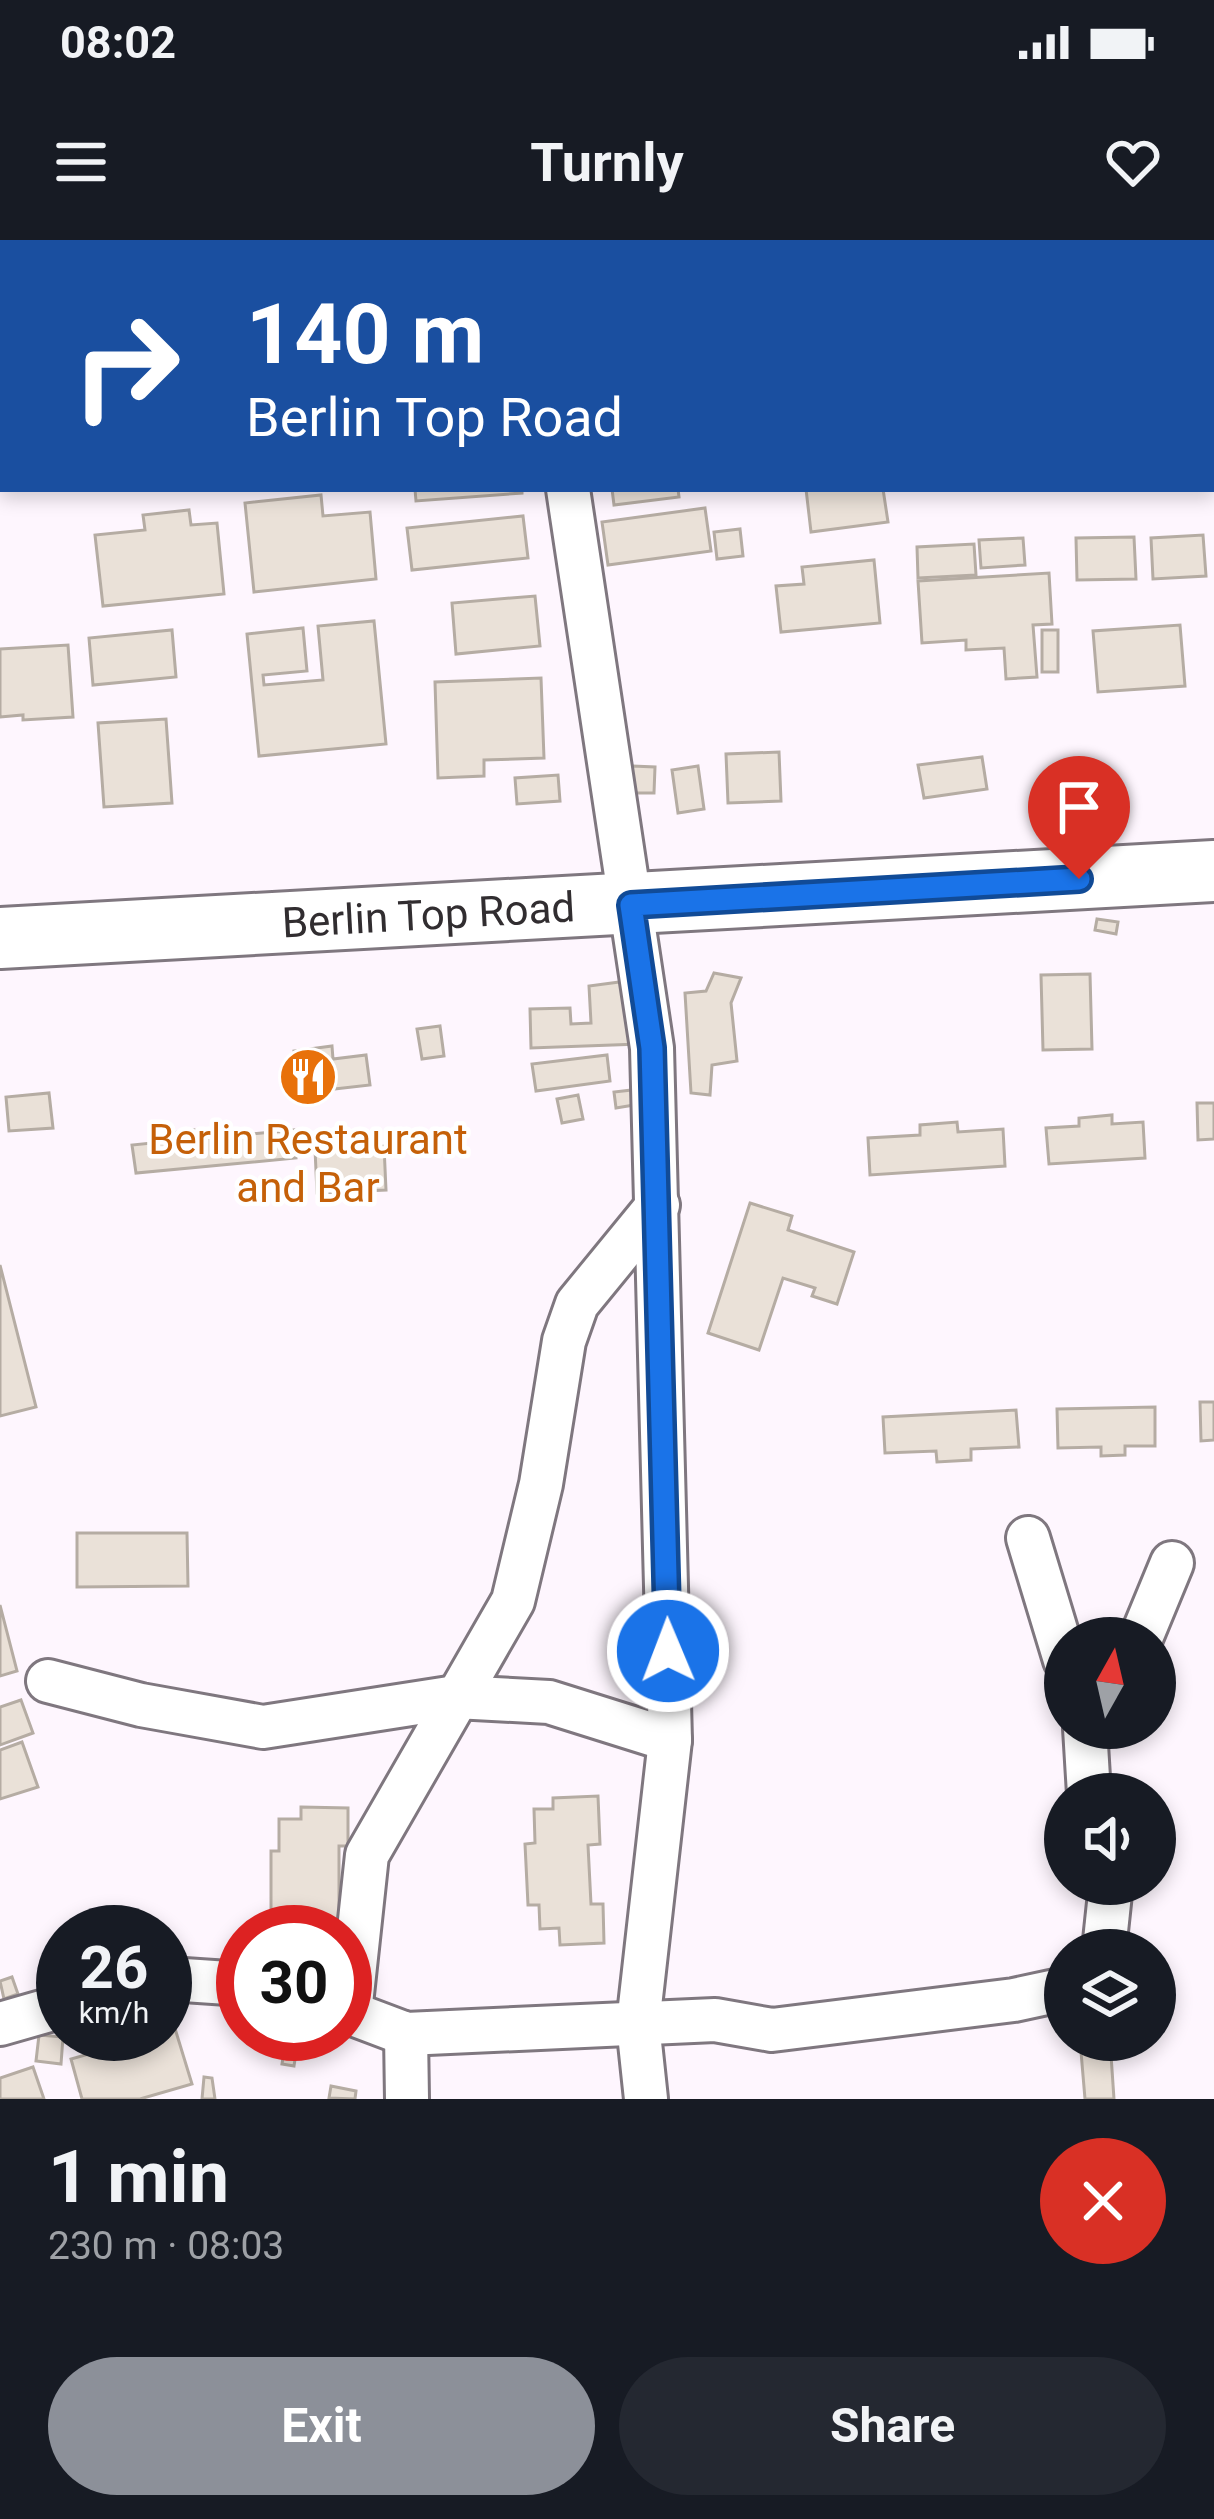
<!DOCTYPE html>
<meta charset="utf-8">
<style>
:root{--surface:#171b24;--page:#242831;--text:#f1f3f6;--muted:#9ea1a6;--accent:#8c9099}
body{margin:0;font-family:Roboto,sans-serif;background:var(--page);color:var(--text);height:100vh;display:flex;flex-direction:column;font-size:45px;white-space:nowrap}
*{box-sizing:border-box;margin:0}
p{font-size:39px;color:var(--muted)}
.icon{flex:none;width:66px;height:66px;fill:none;stroke:currentColor;stroke-width:2;stroke-linecap:round;stroke-linejoin:round}
.map{position:relative;height:1859px;overflow:hidden}
.details{display:flex;flex-direction:column;background:var(--surface);flex:1}
.details>*{flex:none}
.guide{position:absolute;left:0px;top:0px;width:1215px;height:252px;box-shadow:0 6px 18px #0003;background:#1a4fa0;color:#fff;overflow:hidden}
.needle{width:78px;rotate:8deg}
.buttons{position:absolute;left:1044px;top:1377px;display:grid;gap:24px}
.buttons a{display:grid;place-items:center;width:132px;height:132px;border-radius:50%;background:var(--surface);box-shadow:0 6px 18px #0003;font-size:60px}
.speed{position:absolute;left:36px;top:1665px;display:flex;gap:24px;font-size:60px;font-weight:700;text-align:center}
.speed>*{display:grid;place-content:center;width:156px;height:156px;border-radius:50%;background:var(--surface);box-shadow:0 6px 18px #0003;line-height:1}
.speed small{font-size:30px;font-weight:400}
.speed .limit{border:18px solid #d22;background:#fff;color:#111}
.pin{position:absolute;display:grid;place-items:center;width:102px;height:102px;color:#fff;margin:-123px -51px;border-radius:50% 50% 50% 0;rotate:-45deg;box-shadow:0 0 12px #0007}
.pin .icon{rotate:45deg}
.me{position:absolute;width:132px;margin:-66px;rotate:359deg;stroke-linejoin:round;filter:drop-shadow(0 0 9px #0008)}
.turn{display:flex;align-items:center;gap:42px;height:252px;padding:0 48px;font-size:54px}
.turn .icon{width:156px;height:156px;stroke-width:2.5}
.turn b{display:block;font-size:84px;line-height:102px}
.round{display:grid;place-items:center;flex:none;width:126px;height:126px;border-radius:63px;background:var(--page)}
.headline{display:flex;align-items:center;justify-content:space-between;height:204px;padding:0 48px}
h1{font-size:72px;font-weight:700;line-height:90px}
.action{display:flex;gap:24px;margin-top:auto;padding:24px 48px}
.action a{flex:1;height:138px;border-radius:72px;background:var(--accent);color:#fff;font-size:48px;font-weight:700;line-height:138px;text-align:center}
.action a+a{background:var(--page);color:var(--text)}
.status{display:flex;justify-content:space-between;align-items:center;height:84px;padding:0 60px;background:var(--surface);direction:ltr}
.status svg{height:33px;fill:currentColor}
header{display:flex;justify-content:space-between;align-items:center;height:156px;padding:0 48px;background:var(--surface);font-size:54px;font-weight:700}
.map>svg:first-child{display:block}
.education{fill:#ffe9eb}
.building{fill:#eae1d8;stroke:#b5aca3;stroke-width:3}
.lines{fill:none;stroke-linecap:round;stroke-linejoin:round}
.street-casing{stroke:#7f777f;stroke-width:48}
.secondary-casing{stroke:#7f777f;stroke-width:66}
.street{stroke:#fff;stroke-width:42}
.secondary{stroke:#fff;stroke-width:60}
.route-casing{stroke:#114b97;stroke-width:30}
.route{stroke:#1a73e8;stroke-width:21}
.labels{text-anchor:middle;dominant-baseline:central;stroke-width:9;stroke-linejoin:round;paint-order:stroke}
.street-label{font-size:42px;fill:#312d30;stroke:#fff}
.food-label{font-size:42px;fill:#c56008;stroke:#fff}
</style>
<div class="status"><b>08:02</b><svg viewBox="0 0 49 12"><path d="M0 12V9h3v3zM5 12V6h3v6zM10 12V3h3v9zM15 12V0h3v12zM26 1h20v11H26zM47 4h2v5h-2z"/></svg></div>
<header><svg class="icon" aria-label="menu" viewBox="0 0 24 24"><path d="M4 6h16M4 12h16M4 18h16"/></svg>Turnly<svg class="icon" aria-label="heart" viewBox="0 0 24 24"><path d="M12 20l-8-8c-3-5 5-10 8-4 3-6 11-1 8 4z"/></svg></header>
<div class="map">
<svg width="1214" height="1859" viewBox="0 0 1214 1859">
<rect width="100%" height="100%" fill="#fef6fe"/>
<path class="education" d="M 308,0 L 964,0 L 965,3 L 308,3 Z"/>
<g class="building">
<path d="M 367,0 L 472,0 L 456,3 Z"/>
<path d="M 415,249 L 522,249 L 522,253 L 416,261 Z"/>
<path d="M 612,249 L 678,249 L 679,257 L 614,265 Z"/>
<path d="M 806,249 L 883,249 L 888,282 L 811,292 Z"/>
<path d="M 321,255 L 323,276 L 370,272 L 376,339 L 254,352 L 245,263 Z"/>
<path d="M 705,268 L 711,311 L 608,325 L 602,282 Z"/>
<path d="M 189,270 L 191,285 L 217,283 L 224,354 L 103,366 L 95,295 L 145,290 L 143,275 Z"/>
<path d="M 523,276 L 528,318 L 412,330 L 407,288 Z"/>
<path d="M 740,289 L 743,316 L 717,319 L 714,292 Z"/>
<path d="M 1203,295 L 1206,336 L 1153,339 L 1151,298 Z"/>
<path d="M 1134,297 L 1136,339 L 1077,340 L 1076,298 Z"/>
<path d="M 1023,298 L 1025,325 L 981,328 L 979,300 Z"/>
<path d="M 974,304 L 976,335 L 918,338 L 917,307 Z"/>
<path d="M 874,320 L 880,383 L 781,392 L 776,346 L 804,344 L 802,327 Z"/>
<path d="M 1049,333 L 1052,384 L 1033,385 L 1037,437 L 1006,439 L 1004,408 L 966,410 L 966,400 L 922,403 L 918,341 Z"/>
<path d="M 535,356 L 540,406 L 456,414 L 452,363 Z"/>
<path d="M 374,381 L 386,504 L 259,516 L 247,394 L 303,388 L 307,431 L 263,435 L 264,445 L 323,440 L 318,386 Z"/>
<path d="M 1180,385 L 1185,446 L 1098,452 L 1093,391 Z"/>
<path d="M 172,390 L 176,437 L 93,445 L 89,398 Z"/>
<rect x="1042" y="390" width="16" height="42"/>
<path d="M 68,405 L 73,477 L 23,480 L 23,475 L 0,477 L 0,409 Z"/>
<path d="M 541,438 L 544,518 L 484,520 L 484,536 L 438,538 L 435,442 Z"/>
<path d="M 166,479 L 172,563 L 104,567 L 98,483 Z"/>
<path d="M 779,512 L 781,561 L 728,563 L 726,514 Z"/>
<path d="M 982,517 L 987,549 L 924,558 L 918,525 Z"/>
<path d="M 632,526 L 655,527 L 654,553 L 632,553 Z"/>
<path d="M 698,526 L 704,569 L 678,573 L 672,530 Z"/>
<path d="M 558,535 L 560,561 L 517,564 L 515,538 Z"/>
<path d="M 1097,679 L 1118,682 L 1116,694 L 1095,690 Z"/>
<path d="M 714,733 L 741,738 L 731,763 L 737,821 L 712,825 L 710,855 L 691,853 L 685,753 L 706,751 Z"/>
<path d="M 1090,734 L 1092,809 L 1043,810 L 1041,735 Z"/>
<path d="M 627,741 L 639,804 L 531,808 L 530,769 L 570,768 L 571,784 L 591,783 L 589,746 Z"/>
<path d="M 440,786 L 444,816 L 422,819 L 417,789 Z"/>
<path d="M 332,806 L 333,819 L 366,815 L 370,845 L 299,853 L 294,811 Z"/>
<path d="M 607,815 L 610,841 L 536,851 L 532,824 Z"/>
<path d="M 632,850 L 634,865 L 616,868 L 614,852 Z"/>
<path d="M 49,853 L 53,888 L 9,891 L 6,857 Z"/>
<path d="M 578,855 L 583,879 L 562,883 L 557,859 Z"/>
<path d="M 1197,863 L 1214,863 L 1214,899 L 1198,900 Z"/>
<path d="M 1112,875 L 1112,884 L 1143,882 L 1145,918 L 1049,924 L 1046,888 L 1079,886 L 1079,878 Z"/>
<path d="M 957,882 L 958,892 L 1003,889 L 1005,926 L 870,935 L 868,898 L 920,895 L 920,885 Z"/>
<path d="M 194,890 L 195,899 L 294,890 L 296,918 L 136,933 L 132,905 L 172,901 L 171,893 Z"/>
<path d="M 384,906 L 386,950 L 317,953 L 315,909 Z"/>
<path d="M 750,963 L 792,976 L 788,990 L 854,1012 L 837,1064 L 812,1056 L 815,1048 L 783,1038 L 759,1110 L 708,1093 Z"/>
<path d="M 0,1025 L 36,1167 L 0,1176 Z"/>
<path d="M 1200,1162 L 1214,1162 L 1214,1200 L 1201,1201 Z"/>
<path d="M 1155,1167 L 1155,1206 L 1125,1206 L 1125,1215 L 1101,1216 L 1101,1207 L 1058,1208 L 1057,1169 Z"/>
<path d="M 1016,1170 L 1019,1207 L 971,1209 L 971,1220 L 937,1222 L 936,1211 L 885,1213 L 883,1177 Z"/>
<path d="M 77,1293 L 187,1293 L 188,1346 L 77,1347 Z"/>
<path d="M 0,1365 L 17,1431 L 0,1436 Z"/>
<path d="M 21,1460 L 33,1493 L 0,1505 L 0,1467 Z"/>
<path d="M 22,1502 L 38,1547 L 0,1559 L 0,1510 Z"/>
<path d="M 598,1556 L 600,1604 L 588,1605 L 591,1664 L 603,1664 L 604,1703 L 560,1705 L 559,1688 L 540,1689 L 539,1665 L 528,1665 L 525,1604 L 535,1603 L 534,1569 L 553,1569 L 553,1558 Z"/>
<path d="M 301,1567 L 348,1568 L 348,1606 L 339,1606 L 339,1677 L 348,1677 L 345,1692 L 286,1692 L 286,1678 L 271,1678 L 271,1611 L 279,1611 L 279,1579 L 301,1579 Z"/>
<path d="M 12,1737 L 18,1754 L 4,1759 L 0,1741 Z"/>
<path d="M 173,1782 L 192,1844 L 140,1859 L 82,1859 L 71,1819 L 110,1808 L 106,1794 L 165,1794 L 165,1784 Z"/>
<path d="M 39,1795 L 63,1797 L 61,1824 L 36,1821 Z"/>
<path d="M 1080,1800 L 1110,1800 L 1114,1859 L 1085,1859 Z"/>
<path d="M 284,1811 L 296,1813 L 294,1826 L 282,1824 Z"/>
<path d="M 33,1827 L 44,1859 L 0,1859 L 0,1838 Z"/>
<path d="M 204,1837 L 212,1838 L 215,1859 L 202,1859 Z"/>
<path d="M 331,1846 L 356,1851 L 355,1859 L 329,1858 Z"/>
</g>
<g class="lines">
<g class="street-casing">
<g id="street">
<path d="M 272,0 L 272,3"/>
<path d="M 1194,3 L 1214,1"/>
<path d="M 0,131 L 3,131"/>
<path d="M 568,249 L 652,808 L 670,1500 L 638,1784 L 646,1859"/>
<path d="M 1028,1298 L 1065,1420"/>
<path d="M 1141,1398 L 1172,1323"/>
<path d="M 48,1441 L 141,1465 L 263,1487 L 456,1457 L 549,1462 L 670,1500"/>
<path d="M 1085,1488 L 1089,1554"/>
<path d="M 1104,1710 L 1111,1644"/>
<path d="M 165,1744 L 184,1740 L 243,1744"/>
<path d="M 345,1771 L 406,1794 L 715,1780 L 772,1790 L 1014,1760 L 1065,1749"/>
<path d="M 350,1773 L 367,1615 L 513,1361 L 541,1244 L 564,1101 L 577,1064 L 658,965"/>
<path d="M 0,1784 L 63,1766"/>
<path d="M 406,1794 L 407,1859"/>
</g>
</g>
<g class="secondary-casing">
<g id="secondary">
<path id="s1" d="M 0,698 L 1214,631"/>
</g>
</g>
<use href="#street" class="street"/>
<use href="#secondary" class="secondary"/>
</g>
<g class="lines">
<g class="route-casing">
<path id="route" d="M 668,1411 L 652,808 L 631,665 L 1079,639"/>
</g>
<use href="#route" class="route"/>
</g>
<defs>
<g id="restaurant-disc" transform="scale(3)"><circle r="9.5" fill="#e8710a" stroke="#fff"/><path d="M-5-6h1v4h1v-4h1v4h1v-4h1v5L-1.5 .5V6h-2V.5L-5-1ZM5-6V6H3V1.5H1.5Q1.5-4 5-6Z" fill="#fff"/></g>
</defs>
<g fill-rule="evenodd">
<use href="#restaurant-disc" x="308" y="837"/>
</g>
<g class="labels">
<g class="street-label">
<text stroke="none"><textPath href="#s1" startOffset="429">Berlin Top Road</textPath></text>
</g>
<g class="food-label">
<text x="308" y="899">Berlin Restaurant<tspan x="308" dy="48">and Bar</tspan></text>
</g>
</g>
</svg>
<div class="buttons">
<a><svg class="needle" viewBox="-14 -14 28 28"><path d="M0-13l5 13h-10z" fill="#e53935"/><path d="M0 13l5-13h-10z" fill="#9ea1a6"/></svg></a>
<a><svg class="icon" aria-label="sound" viewBox="0 0 24 24"><path d="M4 9h4l5-4v14l-5-4H4zM17 9q2 3 0 6"/></svg></a>
<a><svg class="icon" aria-label="layers" viewBox="0 0 24 24"><path d="M12 4l9 5-9 5-9-5zM3 14l9 5 9-5"/></svg></a>
</div>
<div class="speed"><div>26<small>km/h</small></div><div class="limit">30</div></div>
<div class="pin" style="left:1079px;top:639px;background:#d93025"><svg class="icon" aria-label="arrive" viewBox="0 0 24 24"><path d="M6 21V4h12l-3 4 3 4H6"/></svg></div>
<svg class="me" style="left:668px;top:1411px" viewBox="-20 -20 40 40"><circle r="17" fill="#1a73e8" stroke="#fff" stroke-width="3"/><path d="M0-11L8 9 0 5-8 9z" fill="#fff"/></svg>
<div class="guide">
<div class="turn"><svg class="icon" aria-label="right" viewBox="0 0 24 24"><path d="M7 20v-9h11M14 6l5 5-5 5"/></svg><div><b>140 m</b>Berlin Top Road</div></div>
</div>
</div>
<section class="details">
<div class="headline"><div><h1>1 min</h1><p>230 m · 08:03</p></div><a class="round" style="background:#d93025;color:#fff"><svg class="icon" aria-label="close" viewBox="0 0 24 24"><path d="M6 6l12 12M18 6L6 18"/></svg></a></div>
<div class="action"><a>Exit</a><a>Share</a></div>
</section>
